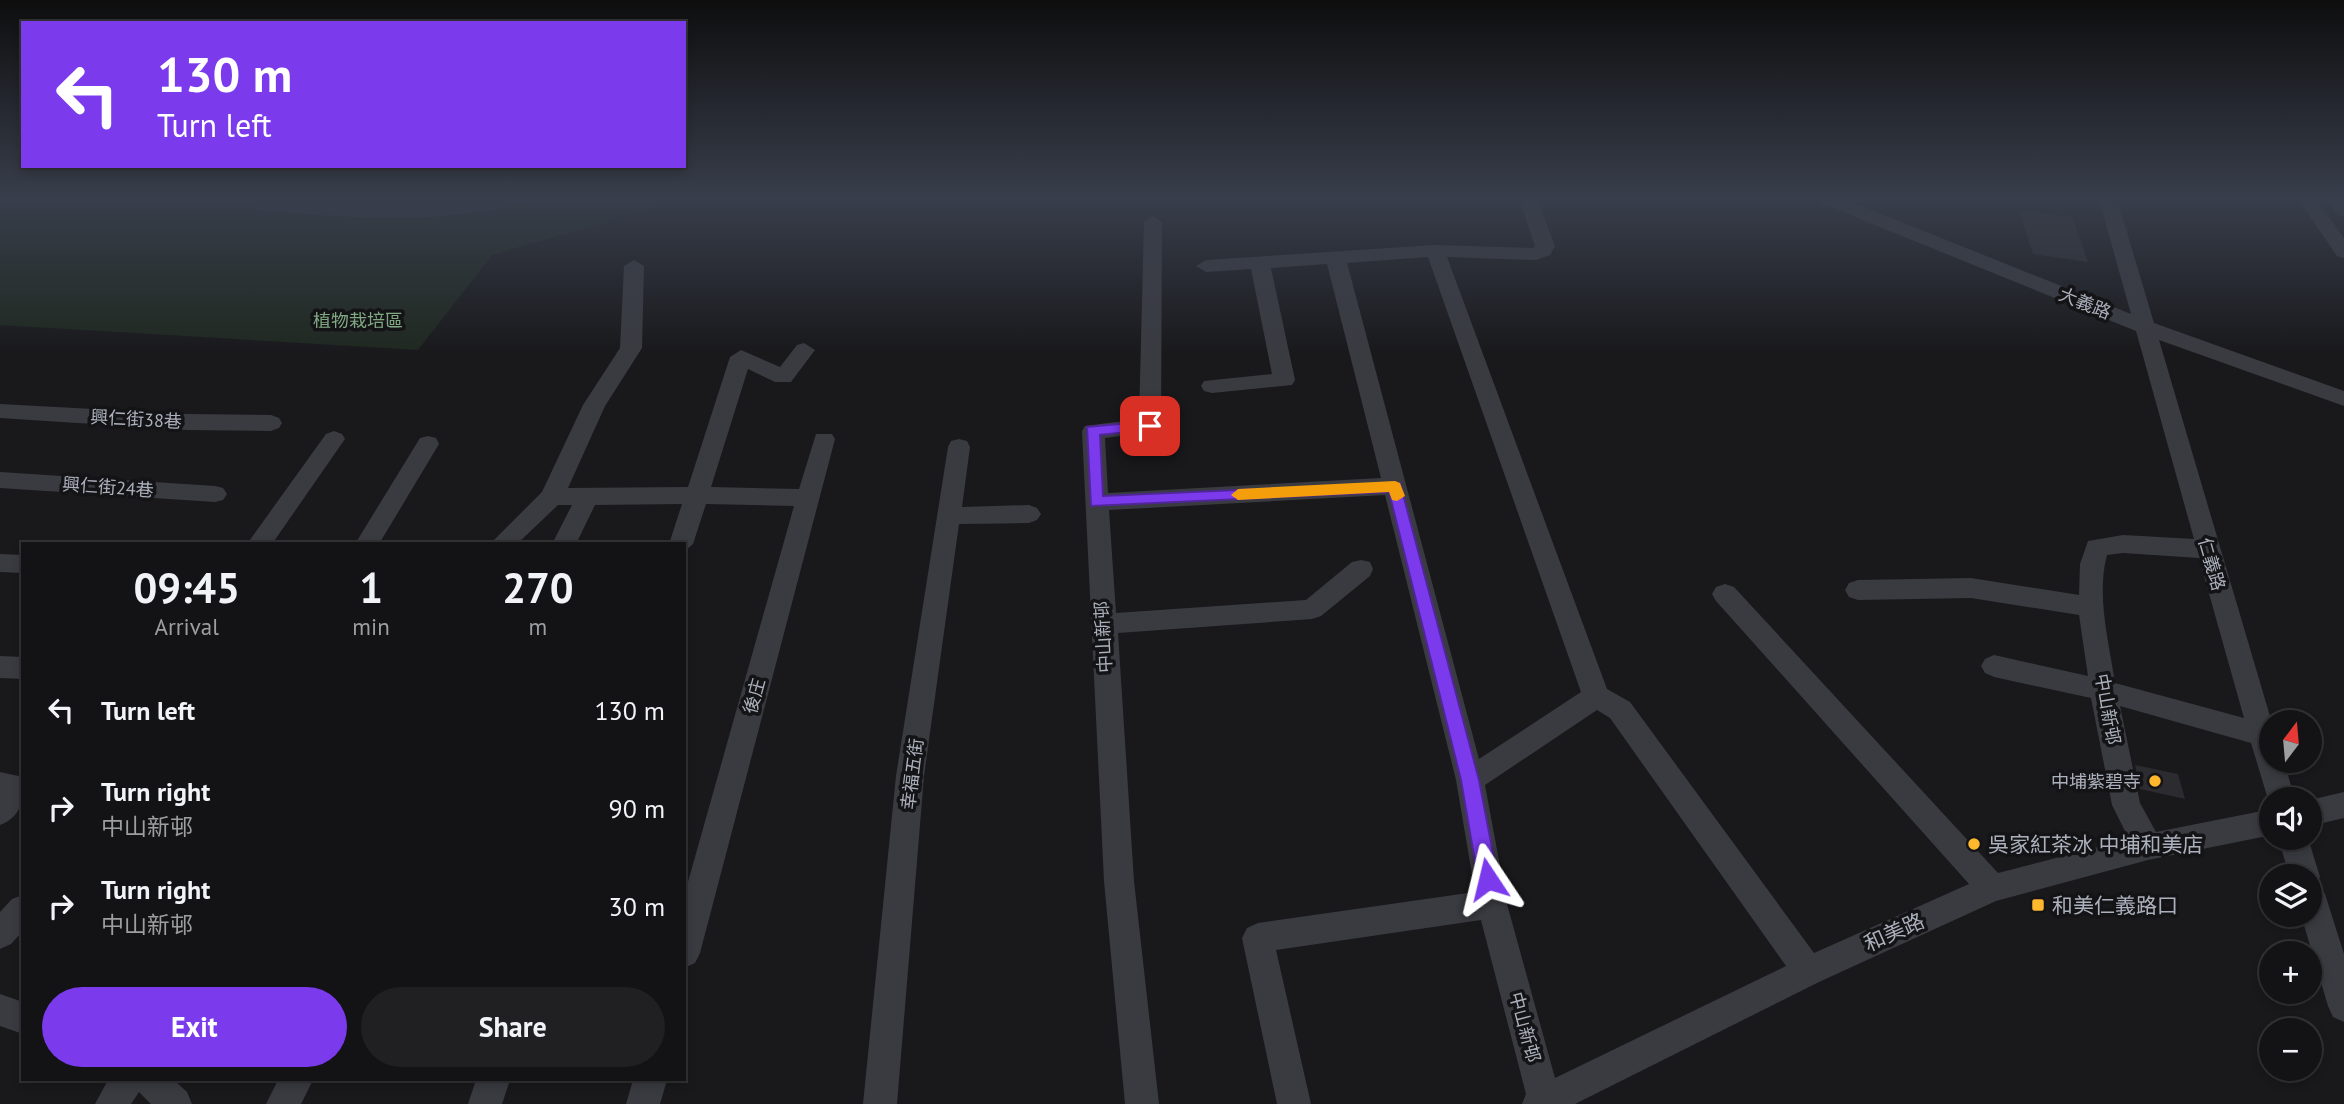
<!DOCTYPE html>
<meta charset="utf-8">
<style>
:root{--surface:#131315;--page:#202022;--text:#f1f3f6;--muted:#9d9ea0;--line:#323234;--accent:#7c3aed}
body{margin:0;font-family:"PT Sans","Noto Sans TC",sans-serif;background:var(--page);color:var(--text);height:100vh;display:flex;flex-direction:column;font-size:26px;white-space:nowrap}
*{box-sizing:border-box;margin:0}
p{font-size:23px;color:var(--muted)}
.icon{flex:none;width:38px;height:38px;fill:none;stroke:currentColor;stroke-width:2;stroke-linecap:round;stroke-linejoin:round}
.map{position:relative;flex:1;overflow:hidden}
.side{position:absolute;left:21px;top:542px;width:665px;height:539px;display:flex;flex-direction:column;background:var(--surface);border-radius:0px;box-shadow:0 4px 10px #0003,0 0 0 2px var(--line)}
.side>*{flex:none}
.banner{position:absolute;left:21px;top:21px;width:665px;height:147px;border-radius:0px;box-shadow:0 4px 10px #0003,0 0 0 2px var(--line);background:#7c3aed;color:#fff;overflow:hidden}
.needle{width:46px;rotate:16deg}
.controls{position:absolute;left:2259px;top:710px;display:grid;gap:14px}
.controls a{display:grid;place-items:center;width:63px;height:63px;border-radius:50%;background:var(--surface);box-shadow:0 4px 10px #0003,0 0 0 2px var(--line);font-size:35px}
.pin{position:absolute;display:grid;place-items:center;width:60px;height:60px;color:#fff;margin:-30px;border-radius:14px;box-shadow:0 4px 10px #0006}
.me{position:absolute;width:77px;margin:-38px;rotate:350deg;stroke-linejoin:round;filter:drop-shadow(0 0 5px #0008)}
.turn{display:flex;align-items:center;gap:24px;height:147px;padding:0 21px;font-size:32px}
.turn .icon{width:91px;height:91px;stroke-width:2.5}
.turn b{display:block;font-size:49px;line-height:60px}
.eta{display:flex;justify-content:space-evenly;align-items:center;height:119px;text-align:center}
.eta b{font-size:42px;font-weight:700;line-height:49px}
.primary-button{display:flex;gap:14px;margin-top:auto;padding:14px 21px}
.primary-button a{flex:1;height:80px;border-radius:42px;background:var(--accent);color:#fff;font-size:28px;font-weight:700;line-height:80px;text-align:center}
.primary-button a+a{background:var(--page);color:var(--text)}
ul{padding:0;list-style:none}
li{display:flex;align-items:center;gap:21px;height:98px;padding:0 21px}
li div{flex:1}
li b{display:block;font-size:26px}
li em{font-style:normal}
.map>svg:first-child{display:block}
.green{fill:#1f2820}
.water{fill:#2e3942}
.building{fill:#2c2c30}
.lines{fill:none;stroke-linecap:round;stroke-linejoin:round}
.minor{fill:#3a3b41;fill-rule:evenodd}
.route{fill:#7c3aed;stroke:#51269a;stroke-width:2}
.slow{fill:#f59e0b}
.poi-dot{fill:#ffb72e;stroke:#141417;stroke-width:2.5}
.labels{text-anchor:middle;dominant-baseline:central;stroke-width:7;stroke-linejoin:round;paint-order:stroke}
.street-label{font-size:18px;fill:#abb0bc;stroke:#141417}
.park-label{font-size:18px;fill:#80a983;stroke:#141417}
.poi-label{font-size:18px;fill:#abb0bc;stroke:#141417;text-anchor:end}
.near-poi-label{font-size:21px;fill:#abb0bc;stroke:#141417;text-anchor:start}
.near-street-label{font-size:21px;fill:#abb0bc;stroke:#141417}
</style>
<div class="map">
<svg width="2344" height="1104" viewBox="0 0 2344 1104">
<rect width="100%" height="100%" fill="#19191c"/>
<path class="green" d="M 0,199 L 684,199 L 492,255 L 418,350 L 0,325 Z"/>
<path class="water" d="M 241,199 L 539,199 C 448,226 350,218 257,210 L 245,205 Z"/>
<g class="building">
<path d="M 2019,210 L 2072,217 L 2088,262 L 2033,254 Z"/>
<path d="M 2135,765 L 2178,774 L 2185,799 L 2140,789 Z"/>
</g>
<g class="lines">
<g class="minor">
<path d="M 1519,199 L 1537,199 L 1555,246 L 1550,255 L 1536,260 L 1447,257 L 1607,689 L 1630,702 L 1814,953 L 1969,884 L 1716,601 L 1712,594 L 1716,587 L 1725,584 L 1734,587 L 1998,873 L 2129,839 L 2112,805 L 2091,698 L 1994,677 L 1985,673 L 1981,666 L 1985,659 L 1994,655 L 2088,676 L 2079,615 L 1971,598 L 1858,600 L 1849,597 L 1845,590 L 1849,583 L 1858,580 L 1971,578 L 2079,595 L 2080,564 L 2088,541 L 2123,535 L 2194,539 L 2136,331 L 1821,203 L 1819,199 L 1844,199 L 2131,314 L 2099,199 L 2117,199 L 2154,323 L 2344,391 L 2344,406 L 2159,340 L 2272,723 L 2272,761 L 2284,761 L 2295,800 L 2272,800 L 2271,809 L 2251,743 L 2120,706 L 2140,803 L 2156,832 L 2272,809 L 2272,835 L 2148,860 L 1996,901 L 1819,982 L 1575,1104 L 1522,1104 L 1526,1094 L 1481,920 L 1276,950 L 1311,1104 L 1277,1104 L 1242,938 L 1247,928 L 1258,923 L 1475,892 L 1456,780 L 1385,495 L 1109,510 L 1116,613 L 1306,600 L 1352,562 L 1361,560 L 1370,562 L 1373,569 L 1370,576 L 1321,616 L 1312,619 L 1118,633 L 1134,881 L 1159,1104 L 1125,1104 L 1104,881 L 1082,431 L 1085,426 L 1139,419 L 1144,222 L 1153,216 L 1162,222 L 1161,426 L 1158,431 L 1105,438 L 1108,493 L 1381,478 L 1327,264 L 1271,268 L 1295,380 L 1292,385 L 1212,393 L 1204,391 L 1201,386 L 1204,381 L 1272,374 L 1251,269 L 1206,272 L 1196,266 L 1206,260 L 1435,245 L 1533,248 L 1535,246 ZM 1428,257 L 1581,692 L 1479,759 L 1347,263 ZM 2123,553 L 2199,558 L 2244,718 L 2115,683 C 2109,642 2096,595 2107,555 ZM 1597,710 L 1610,718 L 1786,966 L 1555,1078 L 1507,904 L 1485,785 Z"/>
<path d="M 2298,199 L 2316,199 L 2344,238 L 2344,258 L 2337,256 Z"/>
<path d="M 2326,199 L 2344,199 L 2344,217 L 2337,215 Z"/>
<path d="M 634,260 L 644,266 L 642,348 L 605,406 L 568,488 L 688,487 L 730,357 L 741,350 L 780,367 L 797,345 L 804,343 L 815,350 L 791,382 L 775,382 L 748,369 L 711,487 L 799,489 L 816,434 L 832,434 L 835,439 L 700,953 L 695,963 L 684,968 L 684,896 L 794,506 L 706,504 L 693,544 L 684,552 L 684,544 L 669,544 L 682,504 L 595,505 L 576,544 L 552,544 L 572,505 L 558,505 L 517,544 L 490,544 L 542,492 L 583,405 L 620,348 L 624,266 Z"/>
<path d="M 0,404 L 187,414 L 271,415 L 279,418 L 282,423 L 279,428 L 271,431 L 187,430 L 0,418 Z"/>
<path d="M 334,431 L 342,434 L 345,439 L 272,544 L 247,544 L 326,434 Z"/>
<path d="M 428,436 L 436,438 L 439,444 L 379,544 L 355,544 L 420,438 Z"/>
<path d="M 959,439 L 967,441 L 970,447 L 962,507 L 1029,505 L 1037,508 L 1041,514 L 1037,520 L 1029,523 L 959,524 L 924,776 L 897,1104 L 863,1104 L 896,776 L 948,447 L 951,441 Z"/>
<path d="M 0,472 L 215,486 L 223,488 L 227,494 L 223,500 L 215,502 L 0,488 Z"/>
<path d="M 0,554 L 23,555 L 23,573 L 0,572 Z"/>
<path d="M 0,656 L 23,657 L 23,679 L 0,678 Z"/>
<path d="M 0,772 L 23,777 C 23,799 23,816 0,825 Z"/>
<path d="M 2344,792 L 2344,818 L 2310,826 L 2310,800 Z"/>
<path d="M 2278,838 L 2308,838 L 2320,877 L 2317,883 L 2325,894 L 2344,954 L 2344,1022 L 2333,1017 L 2328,1006 L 2301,915 L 2310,915 L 2310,877 L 2290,877 Z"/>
<path d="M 23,895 L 23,931 L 11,944 L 0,949 L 0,912 L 12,899 Z"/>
<path d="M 0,994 L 23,1002 L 23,1034 L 0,1026 Z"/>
<path d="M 108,1080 L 174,1080 L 187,1092 L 192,1104 L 151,1104 L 139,1092 L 131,1104 L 95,1104 Z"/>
<path d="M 278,1080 L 313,1080 L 301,1104 L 266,1104 Z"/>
<path d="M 476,1080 L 510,1080 L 502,1104 L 468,1104 Z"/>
<path d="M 633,1080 L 667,1080 L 660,1104 L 626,1104 Z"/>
</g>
</g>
<linearGradient id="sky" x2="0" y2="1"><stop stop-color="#0e0e0f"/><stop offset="0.56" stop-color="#383e4b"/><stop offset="1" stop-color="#383e4b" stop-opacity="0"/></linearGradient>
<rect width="2344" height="353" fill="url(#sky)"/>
<path class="route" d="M 1150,421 L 1157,426 L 1155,429 L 1100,435 L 1103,496 L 1400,483 L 1479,780 L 1498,879 L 1495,885 L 1488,888 L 1481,885 L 1478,879 L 1461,780 L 1389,492 L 1091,506 L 1087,427 Z"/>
<path class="slow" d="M 1395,481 L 1400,483 L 1405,496 L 1397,501 L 1392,500 L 1389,492 L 1238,500 L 1231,495 L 1238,489 Z"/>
<g class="poi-dot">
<circle cx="2155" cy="781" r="7"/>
<circle cx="1974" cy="844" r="7"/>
<rect x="2031" y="898" width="14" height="14" rx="3.5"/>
</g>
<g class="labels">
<g class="street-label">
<text transform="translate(2085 303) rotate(22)">大義路</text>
<text transform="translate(136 419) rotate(3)">興仁街38巷</text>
<text transform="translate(108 487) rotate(4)">興仁街24巷</text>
<text transform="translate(2212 564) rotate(74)">仁義路</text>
<text transform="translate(1103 637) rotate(-93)">中山新邨</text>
<text transform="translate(754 696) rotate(-75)">後庄</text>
<text transform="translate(2108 709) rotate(80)">中山新邨</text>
<text transform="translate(912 774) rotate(-83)">幸福五街</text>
<text transform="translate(1525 1027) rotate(75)">中山新邨</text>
</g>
<g class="park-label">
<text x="358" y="320">植物栽培區</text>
</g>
<g class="poi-label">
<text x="2141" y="781">中埔紫碧寺</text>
</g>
<g class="near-poi-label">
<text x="1988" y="844">吳家紅茶冰 中埔和美店</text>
<text x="2052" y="905">和美仁義路口</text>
</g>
<g class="near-street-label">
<text transform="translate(1894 932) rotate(-24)">和美路</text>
</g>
</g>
</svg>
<div class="controls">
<a><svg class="needle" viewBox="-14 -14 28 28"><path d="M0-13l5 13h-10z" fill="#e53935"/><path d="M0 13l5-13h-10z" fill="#9d9ea0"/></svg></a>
<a><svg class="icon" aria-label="sound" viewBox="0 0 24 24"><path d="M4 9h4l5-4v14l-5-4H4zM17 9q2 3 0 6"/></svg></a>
<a><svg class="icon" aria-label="layers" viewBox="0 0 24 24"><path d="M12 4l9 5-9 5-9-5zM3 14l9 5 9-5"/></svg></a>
<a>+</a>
<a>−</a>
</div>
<div class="pin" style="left:1150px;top:426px;background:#d93025"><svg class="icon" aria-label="arrive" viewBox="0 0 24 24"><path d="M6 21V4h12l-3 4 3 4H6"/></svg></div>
<svg class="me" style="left:1488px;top:879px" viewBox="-20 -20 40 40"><path d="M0-17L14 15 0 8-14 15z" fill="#7c3aed" stroke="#fff" stroke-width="4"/></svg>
<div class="banner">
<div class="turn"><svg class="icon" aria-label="left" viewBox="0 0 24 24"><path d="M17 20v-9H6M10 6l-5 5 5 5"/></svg><div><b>130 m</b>Turn left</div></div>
</div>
<section class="side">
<div class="eta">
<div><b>09:45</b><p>Arrival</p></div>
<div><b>1</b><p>min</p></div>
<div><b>270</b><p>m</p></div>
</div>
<ul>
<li><svg class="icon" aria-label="left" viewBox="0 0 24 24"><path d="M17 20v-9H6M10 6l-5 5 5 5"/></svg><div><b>Turn left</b></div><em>130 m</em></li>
<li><svg class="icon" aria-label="right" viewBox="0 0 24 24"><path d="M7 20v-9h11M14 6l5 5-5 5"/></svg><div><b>Turn right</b><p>中山新邨</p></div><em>90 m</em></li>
<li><svg class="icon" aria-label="right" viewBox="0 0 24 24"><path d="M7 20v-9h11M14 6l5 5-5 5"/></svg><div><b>Turn right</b><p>中山新邨</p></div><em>30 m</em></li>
</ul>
<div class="primary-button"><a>Exit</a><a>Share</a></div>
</section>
</div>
